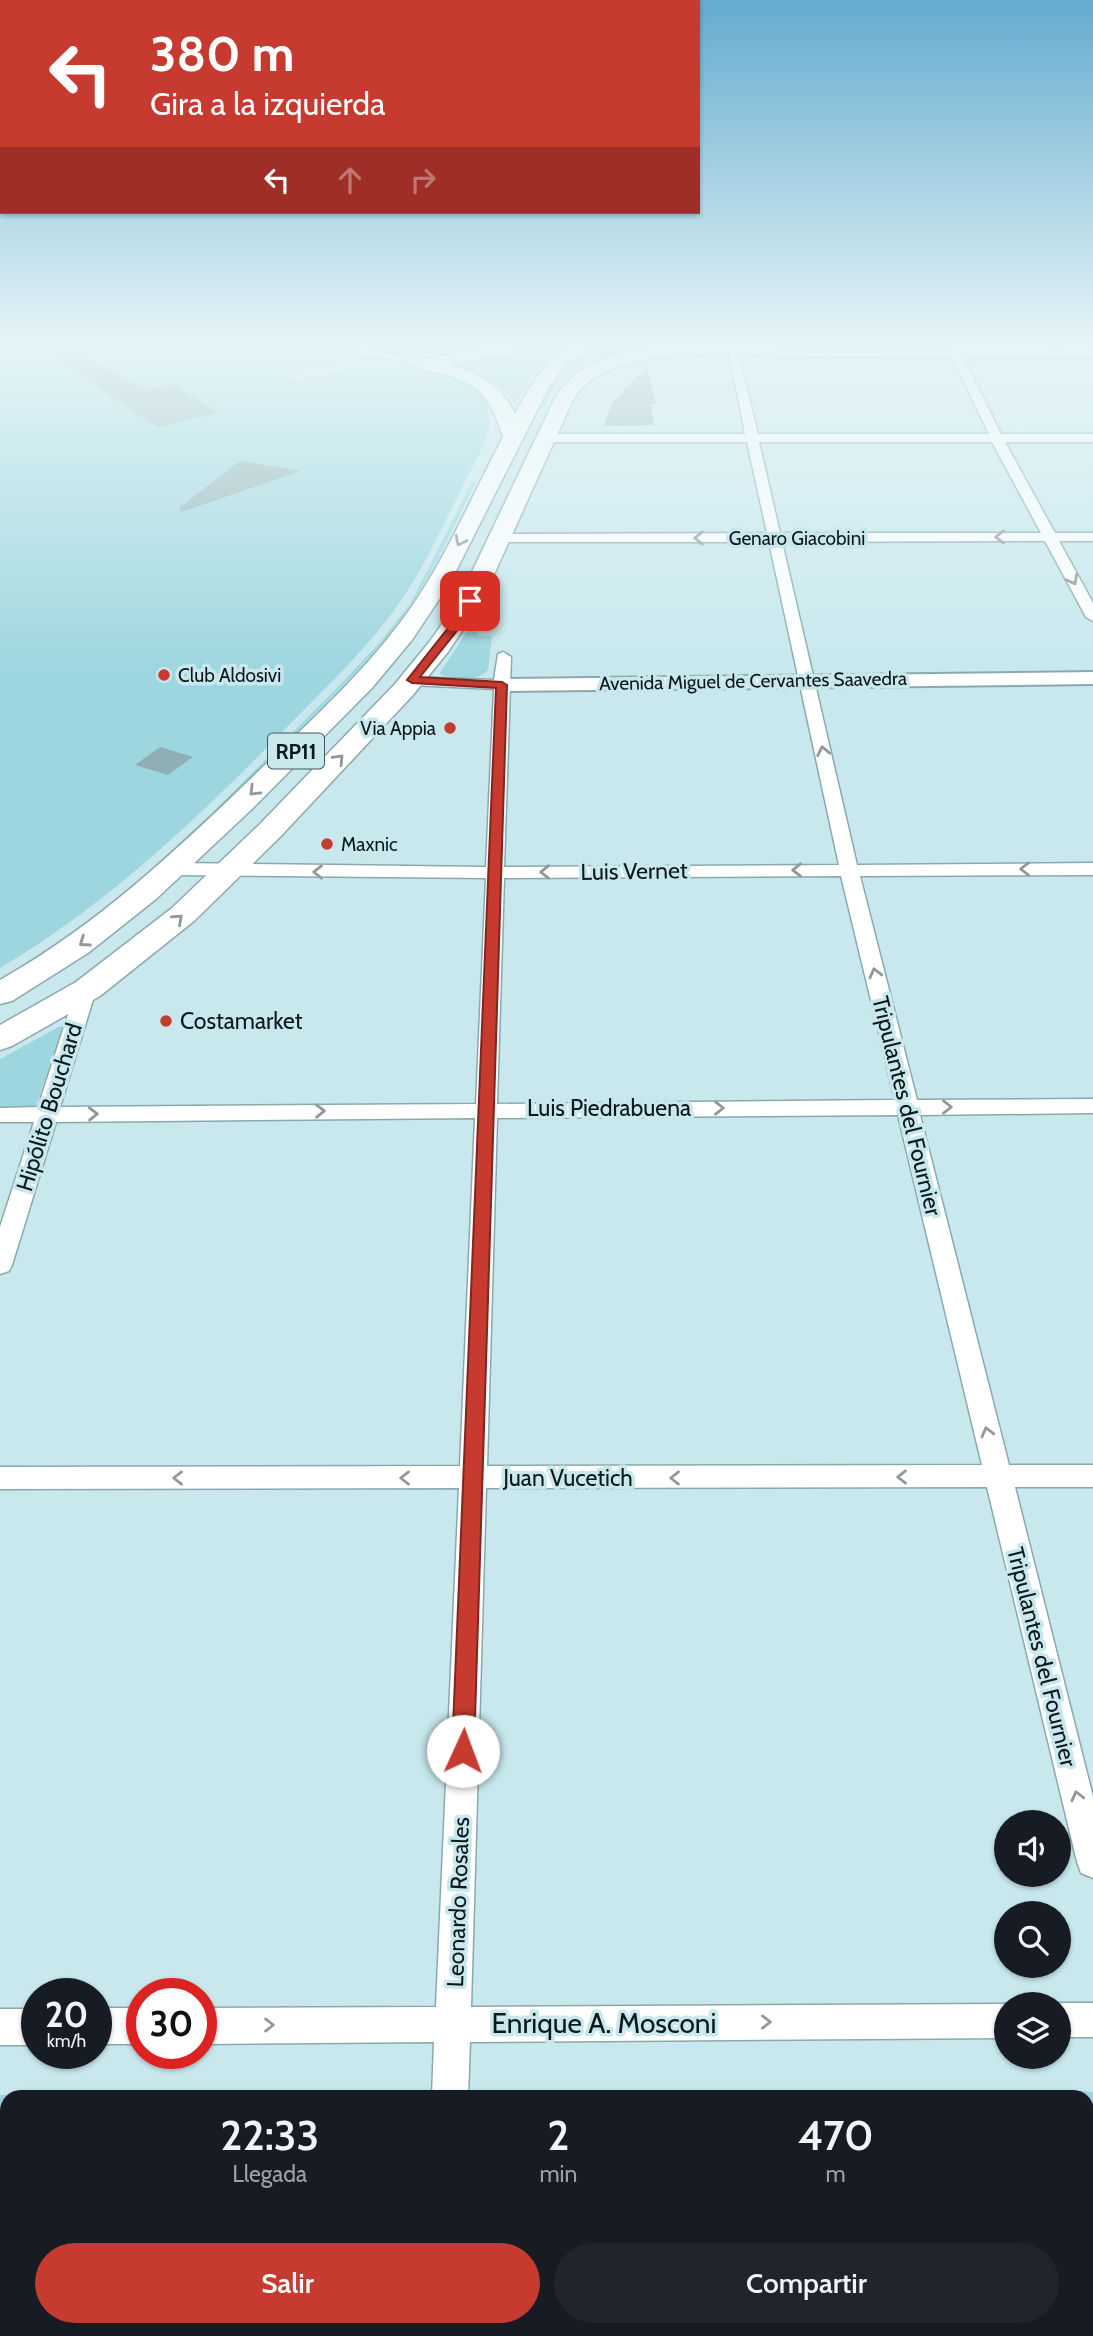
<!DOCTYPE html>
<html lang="es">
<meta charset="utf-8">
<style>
:root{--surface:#171b24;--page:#20242c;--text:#f1f3f6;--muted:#9ea1a6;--accent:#c73a30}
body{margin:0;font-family:Cabin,sans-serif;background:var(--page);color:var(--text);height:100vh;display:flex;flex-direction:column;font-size:26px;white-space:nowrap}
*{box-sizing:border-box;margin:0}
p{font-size:23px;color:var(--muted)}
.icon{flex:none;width:38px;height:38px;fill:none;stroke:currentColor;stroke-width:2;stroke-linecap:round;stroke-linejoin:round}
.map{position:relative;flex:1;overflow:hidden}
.sheet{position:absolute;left:0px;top:2090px;width:1094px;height:247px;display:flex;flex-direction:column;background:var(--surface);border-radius:21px 21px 0 0;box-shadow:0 2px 5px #0004}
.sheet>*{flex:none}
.banner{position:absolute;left:0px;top:0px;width:700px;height:214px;box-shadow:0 2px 5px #0004;background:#c73a30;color:#fff;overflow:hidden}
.controls{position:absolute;left:994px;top:1810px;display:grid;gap:14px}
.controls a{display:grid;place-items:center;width:77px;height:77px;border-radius:50%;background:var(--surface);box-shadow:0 2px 5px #0004;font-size:35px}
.speed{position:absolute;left:21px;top:1978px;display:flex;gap:14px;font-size:35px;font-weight:700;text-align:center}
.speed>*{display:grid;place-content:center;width:91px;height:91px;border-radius:50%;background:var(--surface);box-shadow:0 2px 5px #0004;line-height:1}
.speed small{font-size:18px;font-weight:400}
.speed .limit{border:10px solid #d22;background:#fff;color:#111}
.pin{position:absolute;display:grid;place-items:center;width:60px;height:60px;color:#fff;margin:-30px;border-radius:14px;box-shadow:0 4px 10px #0006}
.me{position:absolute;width:77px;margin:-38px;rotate:2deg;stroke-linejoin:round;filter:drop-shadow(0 0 5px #0008)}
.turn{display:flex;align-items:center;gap:24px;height:147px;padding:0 35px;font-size:32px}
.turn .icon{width:91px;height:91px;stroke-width:2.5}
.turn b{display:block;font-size:49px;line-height:60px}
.lanes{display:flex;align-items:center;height:66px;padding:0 35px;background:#0003;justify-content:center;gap:35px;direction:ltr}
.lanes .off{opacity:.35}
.eta{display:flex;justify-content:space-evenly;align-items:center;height:119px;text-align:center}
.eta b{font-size:42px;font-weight:600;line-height:49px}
.primary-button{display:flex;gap:14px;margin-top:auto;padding:14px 35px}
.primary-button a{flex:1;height:80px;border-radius:42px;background:var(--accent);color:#fff;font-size:28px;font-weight:600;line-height:80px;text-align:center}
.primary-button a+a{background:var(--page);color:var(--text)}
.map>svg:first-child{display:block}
.green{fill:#9dd6df}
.building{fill:#90afb4}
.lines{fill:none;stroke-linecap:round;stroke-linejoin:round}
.minor-casing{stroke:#8aa9ae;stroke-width:3}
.tertiary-casing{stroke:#8aa9ae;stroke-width:4}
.primary-casing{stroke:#8aa9ae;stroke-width:3}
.minor{fill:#fff;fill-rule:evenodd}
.tertiary{fill:#fff;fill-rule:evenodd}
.primary{fill:#fff;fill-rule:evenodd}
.oneway{stroke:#929798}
.route{fill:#c73a30;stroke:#81261f;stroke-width:2}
.poi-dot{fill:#c73a30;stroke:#c8e8ee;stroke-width:2.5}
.labels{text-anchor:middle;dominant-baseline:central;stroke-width:7;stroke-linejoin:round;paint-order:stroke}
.far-street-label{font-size:19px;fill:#0c181a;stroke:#c8e8ee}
.far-poi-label{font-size:19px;fill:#0c181a;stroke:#c8e8ee;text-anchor:start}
.shield{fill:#c8e8ee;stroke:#44565a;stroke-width:2}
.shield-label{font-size:21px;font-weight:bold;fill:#0c181a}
.street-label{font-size:23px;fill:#0c181a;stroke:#c8e8ee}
.poi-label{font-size:23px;fill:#0c181a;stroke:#c8e8ee;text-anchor:start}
.near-street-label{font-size:28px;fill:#0c181a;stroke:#c8e8ee}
</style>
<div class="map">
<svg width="1093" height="2336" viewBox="0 0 1093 2336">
<rect width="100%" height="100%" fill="#c8e8ee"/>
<g class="green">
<path d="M 0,346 L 326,346 L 379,356 L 386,360 L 336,365 L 283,374 L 300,381 L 305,379 L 301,377 L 372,367 L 372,369 C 402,370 458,370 479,393 C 504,420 476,459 463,485 C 443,525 425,566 400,602 C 369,647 328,685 290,724 C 201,815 110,903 0,968 Z"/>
<path d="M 365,346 L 509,346 L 445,359 L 425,359 Z"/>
<path d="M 527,346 L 569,346 L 547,360 L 529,381 L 515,404 L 504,390 L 488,378 L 438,364 Z"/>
<path d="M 599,346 L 712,346 C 669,349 593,347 561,379 C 553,387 549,397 544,407 L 541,407 C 555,377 570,360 599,346 Z"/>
<path d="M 473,481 L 476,481 C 455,523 436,568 409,607 C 376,655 333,695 292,737 C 200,829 113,913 0,980 L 90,920 L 144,876 L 209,816 L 340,685 L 381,641 L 410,604 Z"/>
<path d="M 479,613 L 485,614 L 476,635 L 492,636 L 488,670 C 477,682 457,679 442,675 L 440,673 Z"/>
<path d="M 66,1023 L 35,1107 L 0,1108 L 0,1059 Z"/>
<path d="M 1085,2091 L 1093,2092 L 1093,2336 L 468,2336 L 469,2329 L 1087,2329 L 1087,2096 L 707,2096 Z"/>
<path d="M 0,2095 L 309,2096 L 7,2096 L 7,2329 L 414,2329 L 414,2336 L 0,2336 Z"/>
</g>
<g class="building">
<path d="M 64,346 L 147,390 L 172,384 L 219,413 L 157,427 L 56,359 Z"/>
<path d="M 647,365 L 656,404 L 651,404 L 654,425 L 604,426 L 612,404 Z"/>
<path d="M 240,461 L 301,471 L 181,512 L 179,508 Z"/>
<path d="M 160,747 L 193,757 L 168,775 L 135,765 Z"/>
</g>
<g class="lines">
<g class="minor-casing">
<g id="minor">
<path d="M 341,346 L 359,346 L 431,364 L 425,367 L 342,348 Z"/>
<path d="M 728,346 L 780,350 L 949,350 L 947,346 L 957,346 L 960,350 L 1093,351 L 1093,357 L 963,357 L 1001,434 L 1093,434 L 1093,442 L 1005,442 L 1055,533 L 1093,533 L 1093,541 L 1059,541 L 1093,603 L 1093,621 L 1086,617 L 1045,541 L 782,542 L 857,865 L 1093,863 L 1093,875 L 860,876 L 917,1100 L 1093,1099 L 1093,1113 L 920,1115 L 1009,1465 L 1093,1465 L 1093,1487 L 1015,1487 L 1093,1797 L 1093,1878 L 1081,1873 L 1077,1862 L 987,1487 L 486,1488 L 471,2007 L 1006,2004 L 1006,2038 L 470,2042 L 468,2096 L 432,2096 L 434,2042 L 201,2044 L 201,2008 L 436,2007 L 459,1488 L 0,1489 L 0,1467 L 460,1466 L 475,1118 L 56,1122 L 12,1265 L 9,1271 L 0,1274 L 0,1227 L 34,1122 L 0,1122 L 0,1108 L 38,1107 L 76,990 L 79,986 L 93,986 L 96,990 L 60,1107 L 476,1104 L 486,878 L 176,875 L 167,869 L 176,863 L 486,867 L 494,689 L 412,685 L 404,680 L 406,677 L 494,680 L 498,654 L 503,652 L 511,657 L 504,867 L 839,865 L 769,542 L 500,542 L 493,538 L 500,534 L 767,533 L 747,442 L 547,442 L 541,438 L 547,434 L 745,434 ZM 738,352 L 780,356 L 952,357 L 989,434 L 758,434 ZM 759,442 L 992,442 L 1041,533 L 780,533 ZM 841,876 L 895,1100 L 497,1104 L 504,878 ZM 898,1115 L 982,1465 L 487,1466 L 497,1118 Z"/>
<path d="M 1059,2003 L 1093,2003 L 1093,2037 L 1059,2037 L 1059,2004 L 1056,2004 Z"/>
<rect x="96" y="2008" width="46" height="36"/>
<rect x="0" y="2009" width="37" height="36"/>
<rect x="423" y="2329" width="40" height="7"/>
</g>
</g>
<g class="tertiary-casing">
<path id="tertiary" d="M 1093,672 L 1093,684 L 502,691 L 492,685 L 502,679 Z"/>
</g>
<g class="primary-casing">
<g id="primary">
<path d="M 493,346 L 527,346 L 518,351 L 450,365 C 481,374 501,384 515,414 C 534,380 551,344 595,346 L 564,367 L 549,387 L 450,583 L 412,640 L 372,688 L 252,809 L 156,899 L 88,953 L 12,1001 L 0,1004 L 0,980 C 101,923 183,844 266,764 C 317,715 369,667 410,609 C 447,556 473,494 503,437 C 486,383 471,381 419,368 L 416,364 L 425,359 Z"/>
<path d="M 680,346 L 774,346 L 765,351 C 711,355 600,347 572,402 L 482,601 L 448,652 L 413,695 L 281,836 L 194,921 L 100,996 L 12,1046 L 0,1050 L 0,1025 L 76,982 L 172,908 L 260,824 L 395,684 L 430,641 L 458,601 L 553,402 C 578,355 631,349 680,346 Z"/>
</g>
</g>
<use href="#minor" class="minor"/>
<use href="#tertiary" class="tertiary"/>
<use href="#primary" class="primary"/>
</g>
<defs><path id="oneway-chevron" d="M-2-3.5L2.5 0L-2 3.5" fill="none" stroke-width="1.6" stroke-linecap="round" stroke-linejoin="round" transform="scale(1.75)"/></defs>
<g class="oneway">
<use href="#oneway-chevron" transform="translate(1000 537) rotate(180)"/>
<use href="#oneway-chevron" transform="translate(699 538) rotate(180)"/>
<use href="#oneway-chevron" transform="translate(460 541) rotate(117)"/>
<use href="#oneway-chevron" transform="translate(1073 580) rotate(62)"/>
<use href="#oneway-chevron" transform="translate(823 751) rotate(-102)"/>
<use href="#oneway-chevron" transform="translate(339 759) rotate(-47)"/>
<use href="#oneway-chevron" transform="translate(254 791) rotate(135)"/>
<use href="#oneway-chevron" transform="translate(1025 869) rotate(180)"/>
<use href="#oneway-chevron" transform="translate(797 870) rotate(179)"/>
<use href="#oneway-chevron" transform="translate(318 872) rotate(-180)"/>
<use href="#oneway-chevron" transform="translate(545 872) rotate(179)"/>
<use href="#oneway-chevron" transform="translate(178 919) rotate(-42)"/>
<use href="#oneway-chevron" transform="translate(84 942) rotate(145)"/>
<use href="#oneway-chevron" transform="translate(875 973) rotate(-104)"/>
<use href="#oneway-chevron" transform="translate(947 1107)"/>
<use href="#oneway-chevron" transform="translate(719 1108)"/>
<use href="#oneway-chevron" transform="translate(320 1111) rotate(-1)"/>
<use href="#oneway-chevron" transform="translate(93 1114) rotate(-1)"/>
<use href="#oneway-chevron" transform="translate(987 1432) rotate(-104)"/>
<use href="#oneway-chevron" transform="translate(902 1477) rotate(180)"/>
<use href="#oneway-chevron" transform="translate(178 1478) rotate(-180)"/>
<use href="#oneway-chevron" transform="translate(405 1478) rotate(-180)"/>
<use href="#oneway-chevron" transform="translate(675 1478) rotate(180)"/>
<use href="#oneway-chevron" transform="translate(1077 1796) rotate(-104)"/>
<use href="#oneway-chevron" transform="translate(766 2022)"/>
<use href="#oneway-chevron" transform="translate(269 2025)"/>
</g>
<linearGradient id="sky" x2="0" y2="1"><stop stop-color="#64abcf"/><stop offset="0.51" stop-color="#e6f5f7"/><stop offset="1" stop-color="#e6f5f7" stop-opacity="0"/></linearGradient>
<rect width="1093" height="673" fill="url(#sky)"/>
<path class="route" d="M 470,598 L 476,601 L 456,632 L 420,677 L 502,682 L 507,685 L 474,1751 L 471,1758 L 463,1761 L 456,1758 L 452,1751 L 496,688 L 412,683 L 407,680 L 448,628 L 467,599 Z"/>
<g class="poi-dot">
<circle cx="164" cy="675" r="7"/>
<circle cx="450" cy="728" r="7"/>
<circle cx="327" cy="844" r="7"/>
<circle cx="166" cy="1021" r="7"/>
</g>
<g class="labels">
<g class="far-street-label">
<text x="797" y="538">Genaro Giacobini</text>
<text transform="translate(753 681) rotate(-1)">Avenida Miguel de Cervantes Saavedra</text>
</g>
<g class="far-poi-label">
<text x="178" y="675">Club Aldosivi</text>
<text x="436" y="728" text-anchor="end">Via Appia</text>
<text x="341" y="844">Maxnic</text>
</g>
<rect class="shield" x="268" y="733.5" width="56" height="35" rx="5"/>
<g class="shield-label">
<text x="296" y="751">RP11</text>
</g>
<g class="street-label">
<text transform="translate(634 871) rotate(-1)">Luis Vernet</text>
<text transform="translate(907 1106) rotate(76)">Tripulantes del Fournier</text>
<text transform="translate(49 1107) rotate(-73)">Hipólito Bouchard</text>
<text x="609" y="1108">Luis Piedrabuena</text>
<text x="568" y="1478">Juan Vucetich</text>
<text transform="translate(1042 1657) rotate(76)">Tripulantes del Fournier</text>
<text transform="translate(458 1902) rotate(-88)">Leonardo Rosales</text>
</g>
<g class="poi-label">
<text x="180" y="1021">Costamarket</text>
</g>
<g class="near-street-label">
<text x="604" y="2023">Enrique A. Mosconi</text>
</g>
</g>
</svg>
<div class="controls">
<a><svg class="icon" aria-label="sound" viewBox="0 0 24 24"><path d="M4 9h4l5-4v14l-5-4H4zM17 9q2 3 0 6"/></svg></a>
<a><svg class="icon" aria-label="search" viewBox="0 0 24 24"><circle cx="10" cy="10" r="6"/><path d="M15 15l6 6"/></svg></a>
<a><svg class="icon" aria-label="layers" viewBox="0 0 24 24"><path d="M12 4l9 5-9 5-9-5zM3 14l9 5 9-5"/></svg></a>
</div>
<div class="speed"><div>20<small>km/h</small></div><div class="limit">30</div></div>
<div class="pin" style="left:470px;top:601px;background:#d93025"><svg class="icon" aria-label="arrive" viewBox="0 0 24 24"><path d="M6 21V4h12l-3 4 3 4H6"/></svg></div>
<svg class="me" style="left:463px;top:1751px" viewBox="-20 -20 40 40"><circle r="19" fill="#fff"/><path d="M0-13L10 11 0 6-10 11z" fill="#c73a30"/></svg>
<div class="banner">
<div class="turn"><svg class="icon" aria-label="left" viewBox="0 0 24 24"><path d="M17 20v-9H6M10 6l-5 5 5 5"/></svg><div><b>380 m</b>Gira a la izquierda</div></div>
<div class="lanes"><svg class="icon" aria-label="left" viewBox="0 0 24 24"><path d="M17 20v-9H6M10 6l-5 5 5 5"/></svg><svg class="icon off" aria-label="ahead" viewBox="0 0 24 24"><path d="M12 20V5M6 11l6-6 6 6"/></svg><svg class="icon off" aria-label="right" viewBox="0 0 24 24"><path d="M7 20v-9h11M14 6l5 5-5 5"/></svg></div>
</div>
<section class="sheet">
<div class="eta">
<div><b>22:33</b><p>Llegada</p></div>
<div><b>2</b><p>min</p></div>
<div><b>470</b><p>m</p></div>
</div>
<div class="primary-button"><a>Salir</a><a>Compartir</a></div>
</section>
</div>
